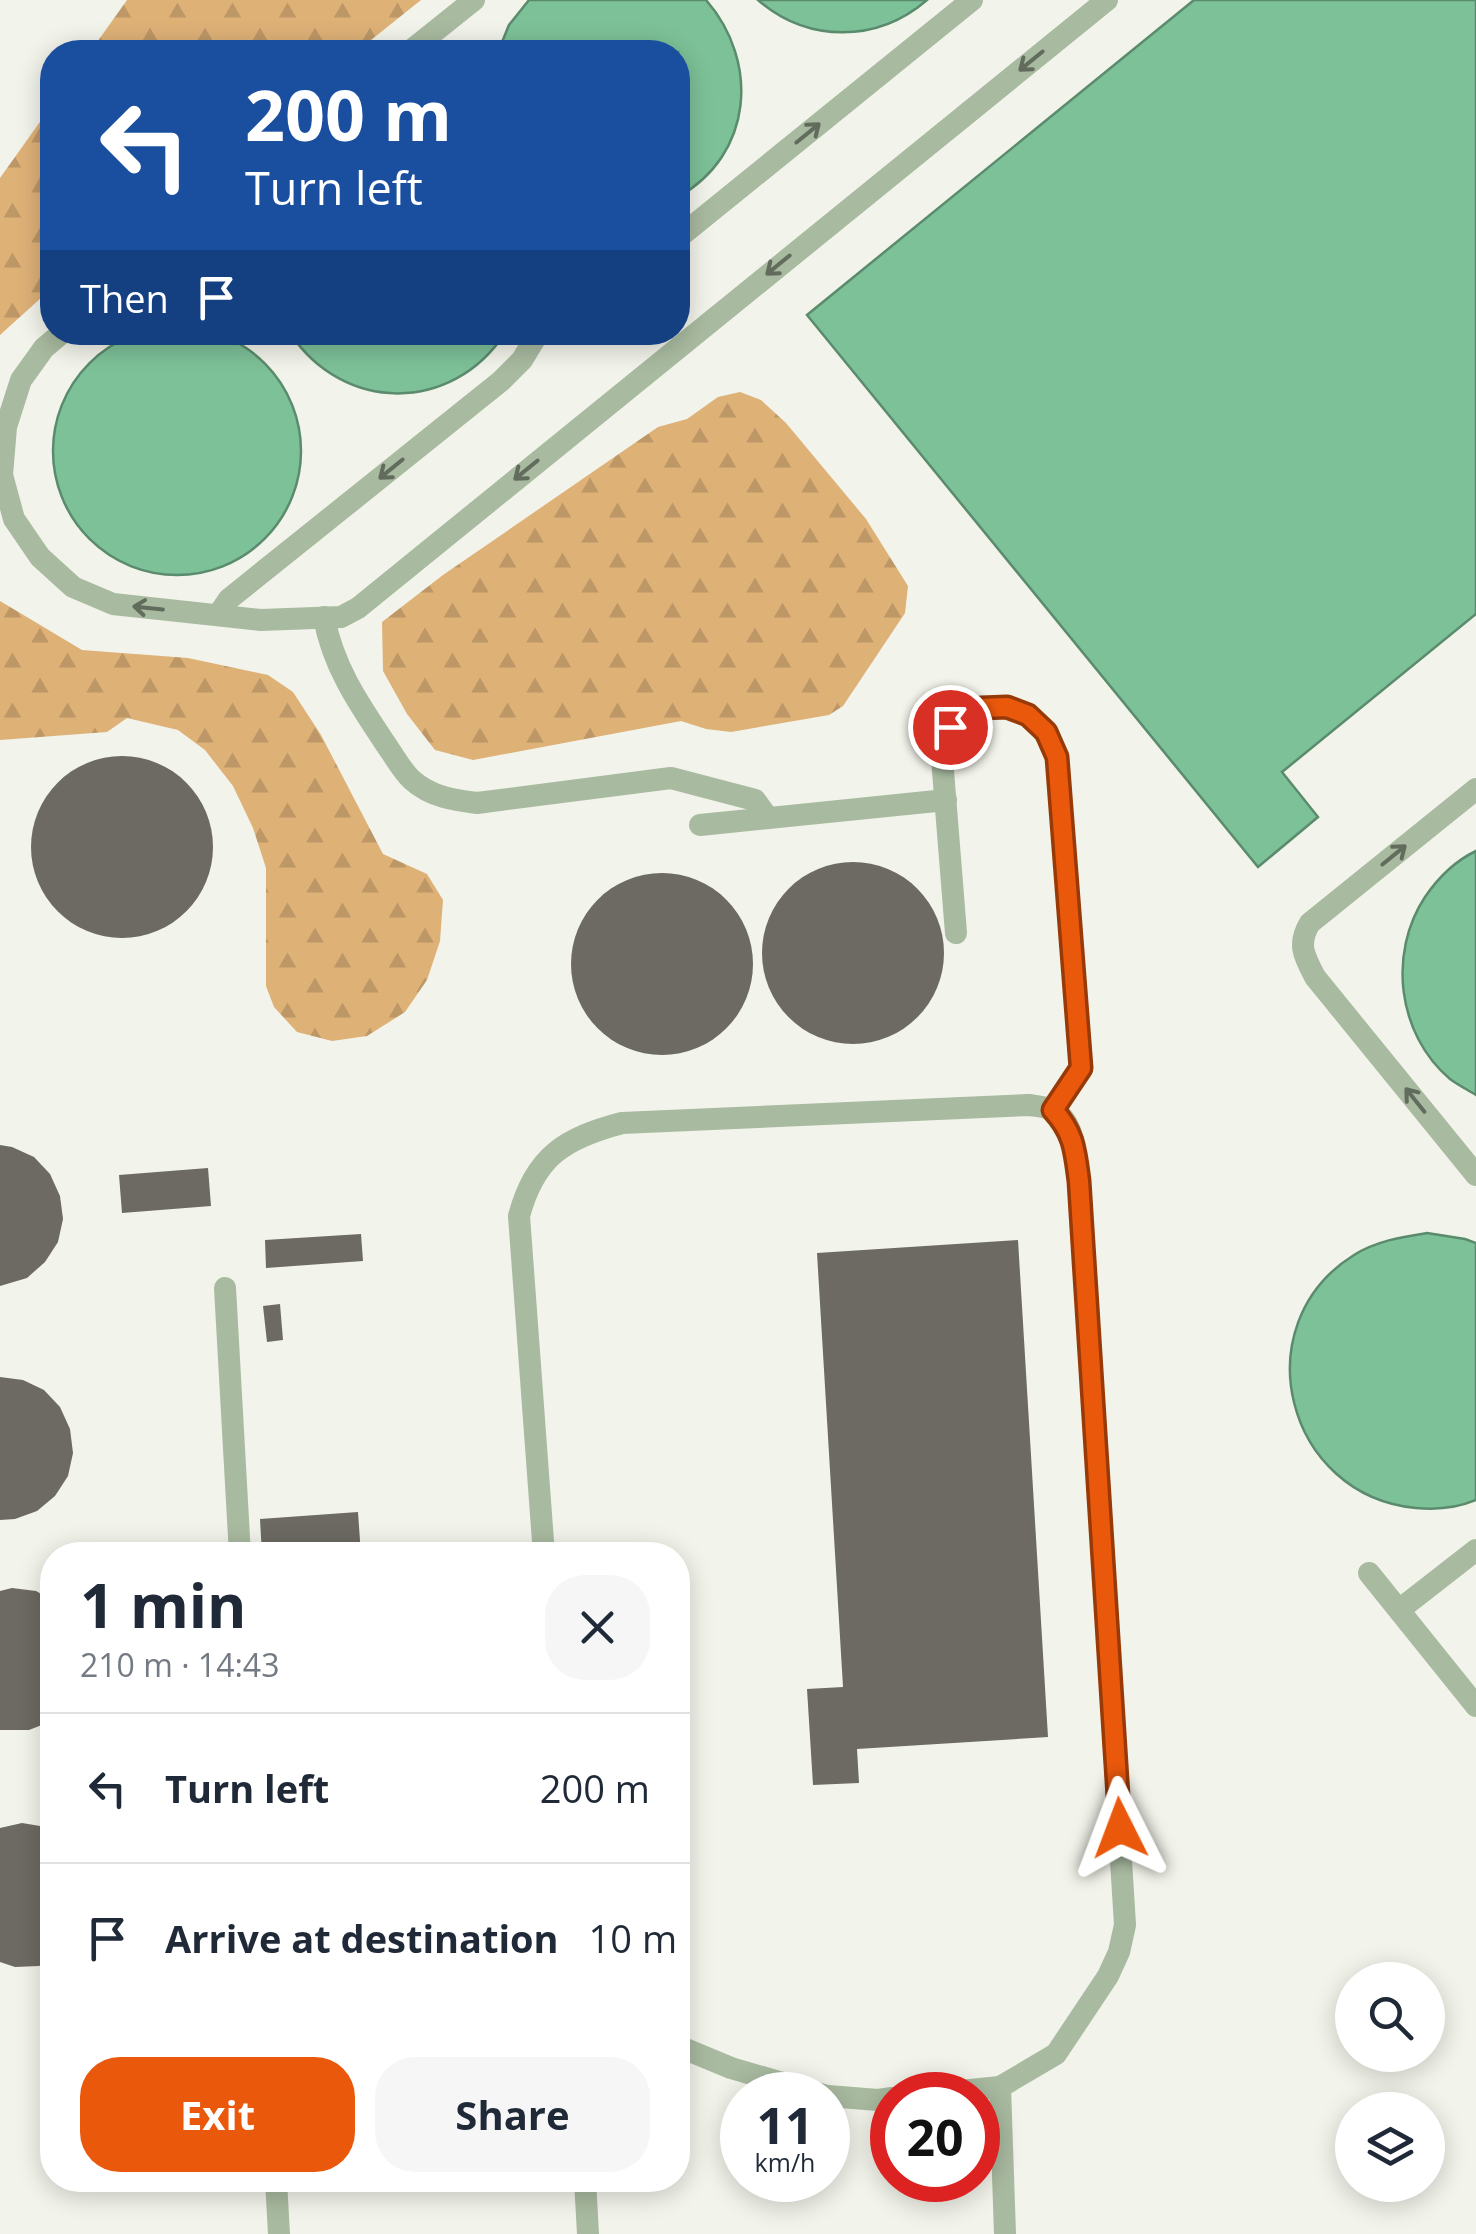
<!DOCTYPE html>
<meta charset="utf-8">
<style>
:root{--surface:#fff;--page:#f6f6f7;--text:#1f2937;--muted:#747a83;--line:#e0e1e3;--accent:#ea580c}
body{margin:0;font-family:"Open Sans",sans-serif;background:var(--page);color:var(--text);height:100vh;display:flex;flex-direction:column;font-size:38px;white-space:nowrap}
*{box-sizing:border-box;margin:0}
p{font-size:32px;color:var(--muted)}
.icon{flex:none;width:55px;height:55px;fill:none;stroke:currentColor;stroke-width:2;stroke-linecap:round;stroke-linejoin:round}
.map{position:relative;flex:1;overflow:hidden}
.side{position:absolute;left:40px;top:1542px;width:650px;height:650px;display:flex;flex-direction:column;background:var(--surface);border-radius:40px;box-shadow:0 5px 25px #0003}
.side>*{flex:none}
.hud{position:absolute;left:40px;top:40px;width:650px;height:305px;border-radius:40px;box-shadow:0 5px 25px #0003;background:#1a4fa0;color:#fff;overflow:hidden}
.controls{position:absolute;left:1335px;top:1962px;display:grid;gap:20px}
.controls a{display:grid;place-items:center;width:110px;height:110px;border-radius:50%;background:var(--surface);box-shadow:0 5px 25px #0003;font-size:50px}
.speed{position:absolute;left:720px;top:2072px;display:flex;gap:20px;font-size:50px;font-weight:700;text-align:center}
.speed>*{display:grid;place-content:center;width:130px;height:130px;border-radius:50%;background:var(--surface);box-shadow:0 5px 25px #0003;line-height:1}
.speed small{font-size:25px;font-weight:400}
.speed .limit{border:15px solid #d22;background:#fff;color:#111}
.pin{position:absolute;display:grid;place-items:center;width:85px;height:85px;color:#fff;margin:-42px;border:5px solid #fff;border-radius:50%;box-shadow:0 2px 10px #0007}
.me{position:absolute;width:110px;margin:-55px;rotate:357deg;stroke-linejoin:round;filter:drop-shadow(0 0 8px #0008)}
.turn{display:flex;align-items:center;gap:35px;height:210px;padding:0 40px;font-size:45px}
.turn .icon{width:130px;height:130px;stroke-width:2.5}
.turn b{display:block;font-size:70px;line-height:85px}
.then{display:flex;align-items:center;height:95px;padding:0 40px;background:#0003;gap:20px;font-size:38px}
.round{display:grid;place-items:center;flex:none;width:105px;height:105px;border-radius:40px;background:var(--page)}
.headline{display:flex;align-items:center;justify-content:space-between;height:170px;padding:0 40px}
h1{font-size:60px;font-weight:700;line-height:75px}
.button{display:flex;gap:20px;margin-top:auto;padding:20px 40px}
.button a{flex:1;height:115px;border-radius:40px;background:var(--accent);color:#fff;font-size:40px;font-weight:700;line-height:115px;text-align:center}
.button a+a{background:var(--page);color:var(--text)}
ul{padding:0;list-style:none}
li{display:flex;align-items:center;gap:30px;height:150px;padding:0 40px;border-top:2px solid var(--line)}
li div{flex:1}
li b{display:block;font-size:38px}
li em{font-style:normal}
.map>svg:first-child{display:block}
.forest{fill:url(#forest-firs)}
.water{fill:#7dc198;stroke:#5b8b6d;stroke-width:2.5}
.building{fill:#6c6a62}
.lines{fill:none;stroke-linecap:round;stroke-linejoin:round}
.service{stroke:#a8baa0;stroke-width:22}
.oneway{stroke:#626c5c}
.route-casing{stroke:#983908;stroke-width:25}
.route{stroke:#ea580c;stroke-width:18}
</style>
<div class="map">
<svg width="1476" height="2234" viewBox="0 0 1476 2234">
<defs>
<pattern id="forest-firs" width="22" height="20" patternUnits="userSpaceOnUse" patternTransform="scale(2.5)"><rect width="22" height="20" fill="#deb177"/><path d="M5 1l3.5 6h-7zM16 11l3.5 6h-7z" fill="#bd9766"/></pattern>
</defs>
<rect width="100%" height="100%" fill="#f2f3ea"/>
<g class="forest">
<path d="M 127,0 L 421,0 L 356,52 L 90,52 Z"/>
<path d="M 52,105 L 52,288 L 0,335 L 0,178 Z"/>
<path d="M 740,392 L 761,400 L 786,423 L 866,519 L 908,586 L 905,613 L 843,706 L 829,715 L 731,732 L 706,729 L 681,721 L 473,760 L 435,750 L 407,714 L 383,671 L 382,622 L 443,575 L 658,427 L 687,419 L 718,397 Z"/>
<path d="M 0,601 L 82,650 L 188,658 L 268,675 L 293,692 L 321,735 L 383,854 L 427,874 L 443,900 L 440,941 L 427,980 L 405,1012 L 367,1036 L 332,1041 L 297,1032 L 274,1007 L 266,986 L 266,868 L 253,828 L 233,786 L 205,750 L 178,730 L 127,718 L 107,732 L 0,740 Z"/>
</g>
<g class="water">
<path d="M 529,0 L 706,0 C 760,62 753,155 678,197 L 678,52 L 498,52 L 509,25 Z"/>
<path d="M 758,0 L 927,0 C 877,43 808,43 758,0 Z"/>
<path d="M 1194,0 L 1476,0 L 1476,614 L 1282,772 L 1318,817 L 1258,867 L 807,315 Z"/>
<circle cx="177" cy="451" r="124"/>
<path d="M 290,333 L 505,333 C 452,414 343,413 290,333 Z"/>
<path d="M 1476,851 L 1476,1095 C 1468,1090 1458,1085 1450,1079 C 1397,1034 1388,953 1425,897 C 1438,878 1455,861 1476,851 Z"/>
<path d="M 1427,1233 L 1465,1239 L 1476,1243 L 1476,1500 C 1457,1508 1436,1510 1416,1508 C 1286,1496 1242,1325 1354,1255 C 1376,1241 1402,1237 1427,1233 Z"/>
</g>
<g class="building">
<circle cx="122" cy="847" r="91"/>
<circle cx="853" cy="953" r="91"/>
<circle cx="662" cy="964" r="91"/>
<path d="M 0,1145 L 12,1147 L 34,1157 L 50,1174 L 60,1196 L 63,1219 L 58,1242 L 45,1262 L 27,1278 L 0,1286 Z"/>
<path d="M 208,1168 L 211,1206 L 122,1213 L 119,1175 Z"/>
<path d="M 361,1234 L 363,1261 L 266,1268 L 265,1240 Z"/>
<path d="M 1018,1240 L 1048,1737 L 857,1749 L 859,1783 L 813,1785 L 807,1689 L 843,1687 L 817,1253 Z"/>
<path d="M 280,1304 L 283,1340 L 267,1342 L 263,1306 Z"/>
<path d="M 0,1377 L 23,1380 L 44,1390 L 60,1407 L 70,1429 L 73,1453 L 68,1476 L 55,1496 L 37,1511 L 15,1519 L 0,1520 Z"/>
<path d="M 358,1512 L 361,1555 L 262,1555 L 260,1519 Z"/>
<path d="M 12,1588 L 36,1591 L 52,1600 L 52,1721 L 29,1730 L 0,1730 L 0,1591 Z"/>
<path d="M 22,1823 L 46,1827 L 52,1830 L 52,1960 L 39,1966 L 15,1967 L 0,1962 L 0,1828 Z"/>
</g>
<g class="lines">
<g class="service">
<path d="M 409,52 L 474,0"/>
<path d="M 678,238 L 972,0"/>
<path d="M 63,332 L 44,348 L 21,380 L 6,427 L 2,475 L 14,519 L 40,557 L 73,587 L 113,604 L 261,620 L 341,617 L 358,608 L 1107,0"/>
<path d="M 218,615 L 229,599 L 501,381 L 522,360 L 539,332"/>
<path d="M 324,617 C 333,668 361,707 389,749 C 396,759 403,772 412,780 C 431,797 454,800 477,803 L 671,778 L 755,800 L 768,818"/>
<path d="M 1476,789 L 1310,923 C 1297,944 1304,956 1315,977 L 1476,1175"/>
<path d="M 700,825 L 946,800"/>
<path d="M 956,933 L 941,746 C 944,740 947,730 952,725 C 973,706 1008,699 1031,718 C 1044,729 1050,742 1057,757 L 1081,1068 L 1053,1110"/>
<path d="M 225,1288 L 240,1555"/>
<path d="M 544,1555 L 519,1216 C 535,1156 565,1138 622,1123 L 1029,1105 C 1036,1106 1048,1107 1054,1110 C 1076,1124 1076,1158 1079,1181 L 1125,1925 L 1119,1952 L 1108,1976 L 1056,2054 L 1000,2087 L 1005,2234"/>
<path d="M 1369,1573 L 1476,1706"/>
<path d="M 1399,1610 L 1476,1550"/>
<path d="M 678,2046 L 731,2068 L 824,2095"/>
<path d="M 921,2095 L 1000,2087"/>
<path d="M 828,2096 L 878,2100 L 892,2098"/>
<path d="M 276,2180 L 279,2234"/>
<path d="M 585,2180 L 588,2234"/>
</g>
</g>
<defs><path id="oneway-shaft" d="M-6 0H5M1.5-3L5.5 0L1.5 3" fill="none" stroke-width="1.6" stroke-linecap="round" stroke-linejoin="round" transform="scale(2.5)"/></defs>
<g class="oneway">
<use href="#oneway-shaft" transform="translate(1031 61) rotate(141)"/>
<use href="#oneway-shaft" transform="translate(808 133) rotate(-39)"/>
<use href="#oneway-shaft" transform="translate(778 265) rotate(141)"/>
<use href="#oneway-shaft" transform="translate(391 469) rotate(141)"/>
<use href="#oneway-shaft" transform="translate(526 470) rotate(141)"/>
<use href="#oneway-shaft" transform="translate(148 608) rotate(-174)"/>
<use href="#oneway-shaft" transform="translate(1394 855) rotate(-39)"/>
<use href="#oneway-shaft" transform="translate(1415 1100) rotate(-129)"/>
</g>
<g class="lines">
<g class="route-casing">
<path id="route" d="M 950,727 L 981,708 L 1007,707 L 1028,715 L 1046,732 L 1057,757 L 1081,1068 L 1053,1110 C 1074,1133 1075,1150 1079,1181 L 1120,1828"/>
</g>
<use href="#route" class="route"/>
</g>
</svg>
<div class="controls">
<a><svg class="icon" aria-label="search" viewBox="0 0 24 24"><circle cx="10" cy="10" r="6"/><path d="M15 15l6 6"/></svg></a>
<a><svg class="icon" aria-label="layers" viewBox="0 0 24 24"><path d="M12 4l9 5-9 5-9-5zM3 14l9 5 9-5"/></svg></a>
</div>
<div class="speed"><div>11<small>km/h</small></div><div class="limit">20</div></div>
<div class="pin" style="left:950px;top:727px;background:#d93025"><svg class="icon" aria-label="arrive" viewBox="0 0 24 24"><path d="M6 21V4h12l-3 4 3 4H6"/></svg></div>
<svg class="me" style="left:1120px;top:1828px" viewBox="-20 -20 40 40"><path d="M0-17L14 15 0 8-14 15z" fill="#ea580c" stroke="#fff" stroke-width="4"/></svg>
<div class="hud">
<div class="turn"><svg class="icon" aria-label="left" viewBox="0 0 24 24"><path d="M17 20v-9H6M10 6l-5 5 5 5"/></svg><div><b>200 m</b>Turn left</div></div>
<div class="then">Then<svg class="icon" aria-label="arrive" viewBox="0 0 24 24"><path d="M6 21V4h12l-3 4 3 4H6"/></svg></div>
</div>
<section class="side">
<div class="headline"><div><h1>1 min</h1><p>210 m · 14:43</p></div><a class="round"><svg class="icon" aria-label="close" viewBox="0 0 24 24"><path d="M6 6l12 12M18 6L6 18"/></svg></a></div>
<ul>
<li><svg class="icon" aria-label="left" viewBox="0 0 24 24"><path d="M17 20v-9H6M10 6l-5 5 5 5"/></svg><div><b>Turn left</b></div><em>200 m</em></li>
<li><svg class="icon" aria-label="arrive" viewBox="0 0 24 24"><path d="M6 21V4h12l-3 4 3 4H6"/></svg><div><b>Arrive at destination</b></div><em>10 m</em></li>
</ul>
<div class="button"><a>Exit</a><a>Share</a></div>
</section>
</div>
